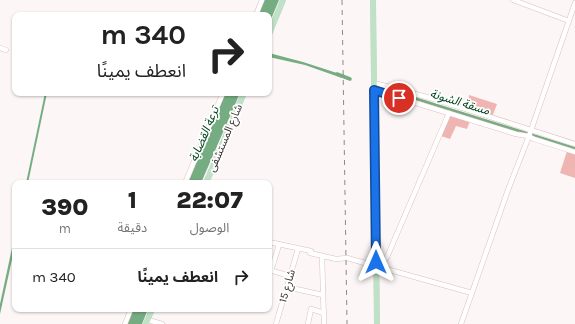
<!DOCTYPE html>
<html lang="ar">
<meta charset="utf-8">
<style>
:root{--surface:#fff;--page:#f2f2f2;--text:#222;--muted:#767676;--line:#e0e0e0}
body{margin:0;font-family:Karla,"Noto Sans Arabic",sans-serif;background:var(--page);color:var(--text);direction:rtl;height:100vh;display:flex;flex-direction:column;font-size:15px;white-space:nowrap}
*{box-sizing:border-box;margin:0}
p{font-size:13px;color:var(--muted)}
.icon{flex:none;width:22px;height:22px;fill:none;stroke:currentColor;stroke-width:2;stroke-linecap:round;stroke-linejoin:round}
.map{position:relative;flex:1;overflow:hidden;direction:ltr}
.details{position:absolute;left:12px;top:180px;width:260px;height:132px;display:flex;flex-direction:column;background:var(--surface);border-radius:8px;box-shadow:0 1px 3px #0004;direction:rtl}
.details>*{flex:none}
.hud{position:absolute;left:12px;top:12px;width:260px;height:84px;border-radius:8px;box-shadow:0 1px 3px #0004;direction:rtl;background:#fff;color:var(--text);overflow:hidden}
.pin{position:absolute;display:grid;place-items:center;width:34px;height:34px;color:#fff;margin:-17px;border:2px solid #fff;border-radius:50%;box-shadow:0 1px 4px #0007}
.me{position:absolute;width:44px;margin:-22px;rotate:0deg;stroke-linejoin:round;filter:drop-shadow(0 0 3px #0008)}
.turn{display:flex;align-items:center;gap:14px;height:84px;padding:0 20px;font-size:18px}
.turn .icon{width:52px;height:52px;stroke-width:2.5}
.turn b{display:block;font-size:28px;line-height:34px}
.eta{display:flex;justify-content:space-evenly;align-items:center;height:68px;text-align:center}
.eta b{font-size:24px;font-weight:800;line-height:28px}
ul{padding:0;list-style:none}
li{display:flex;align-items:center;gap:12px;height:56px;padding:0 20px;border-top:1px solid var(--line)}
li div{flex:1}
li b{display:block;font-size:15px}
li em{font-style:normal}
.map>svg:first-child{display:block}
.green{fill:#efb5b2}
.water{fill:#75ac82}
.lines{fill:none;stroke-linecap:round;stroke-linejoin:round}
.canal{stroke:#75ac82;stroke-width:3.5}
.minor-casing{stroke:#dcc0be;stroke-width:5.5}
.major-casing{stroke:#d3d1d1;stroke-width:6}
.minor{stroke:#fff;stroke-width:4.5}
.major{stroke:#bde2c5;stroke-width:5.5}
.rail{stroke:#918888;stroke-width:1;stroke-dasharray:5 5;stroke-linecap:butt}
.route-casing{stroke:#114b97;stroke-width:10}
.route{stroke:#1a73e8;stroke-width:7}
.labels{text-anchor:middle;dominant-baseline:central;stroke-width:3.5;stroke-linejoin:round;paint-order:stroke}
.street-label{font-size:11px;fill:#392e2d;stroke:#fff}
.water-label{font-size:12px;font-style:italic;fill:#00431c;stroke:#fff}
</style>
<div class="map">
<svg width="575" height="324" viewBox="0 0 575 324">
<rect width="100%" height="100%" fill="#fcf6f6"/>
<g class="green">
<path d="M 469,95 L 497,104 L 492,117 L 468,109 Z"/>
<path d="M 450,115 L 470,121 L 467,129 L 456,126 L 450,139 L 441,136 Z"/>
<path d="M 567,151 L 575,153 L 575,178 L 560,173 Z"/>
</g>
<g class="water">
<path d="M 264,0 L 279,0 L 269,24 L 269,15 L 258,15 Z"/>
<path d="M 269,53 L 303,62 L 340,74 L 342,75 L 342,78 L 305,65 L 269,57 Z"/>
<path d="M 380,86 L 575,147 L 575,150 L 380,89 Z"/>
<path d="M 45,93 L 47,93 L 28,183 L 26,183 Z"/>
<path d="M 225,93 L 240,93 L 201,183 L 188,183 Z"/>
<path d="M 15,234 L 15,246 L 0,314 L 0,304 Z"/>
<path d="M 133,309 L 148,309 L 142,324 L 126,324 Z"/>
</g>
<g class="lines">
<path class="canal" d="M 337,74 L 350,79"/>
<g class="minor-casing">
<g id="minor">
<path d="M 513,0 L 569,21"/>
<path d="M 256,15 L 262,0"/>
<path d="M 0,48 L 6,50"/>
<path d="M 374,83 L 434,99 L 575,144"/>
<path d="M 374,90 L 516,134 L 528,136 L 534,139 L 575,152"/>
<path d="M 185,183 L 223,93"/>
<path d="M 269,242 L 311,251"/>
<path d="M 310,253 L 336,259 L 347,258 L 472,293"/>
<path d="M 322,256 L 324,324"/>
<path d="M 376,262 L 384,261 L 387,257 L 449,113"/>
<path d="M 269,270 L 290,276"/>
<path d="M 271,271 L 279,245"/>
<path d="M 287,287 L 323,295"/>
<path d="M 148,320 L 162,324"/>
<path d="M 125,324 L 131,309"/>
<path d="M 276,324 L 298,249"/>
<path d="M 308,324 L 311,309 L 324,313"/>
<path d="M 461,324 L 508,190 L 529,136 L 575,3"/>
</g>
</g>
<g class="major-casing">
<g id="major">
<path d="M 373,0 L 377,324"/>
<path d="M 269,34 L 283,0"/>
<path d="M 206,183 L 244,93"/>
<path d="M 146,324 L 152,309"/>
</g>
</g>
<use href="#minor" class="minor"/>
<use href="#major" class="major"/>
<path class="rail" d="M 342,0 L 347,324"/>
</g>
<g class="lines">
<g class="route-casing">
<path id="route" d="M 376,262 L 374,90 L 399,98"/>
</g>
<use href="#route" class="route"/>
</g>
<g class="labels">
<g class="street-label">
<text transform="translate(225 138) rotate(-67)">شارع المستشفى</text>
<text transform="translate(287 286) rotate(-74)">شارع 15</text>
</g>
<g class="water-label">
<text transform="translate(460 102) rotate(17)">مسقة الشونة</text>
<text transform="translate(204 134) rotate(-67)">ترعة القضابة</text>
</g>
</g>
</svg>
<div class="pin" style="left:399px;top:98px;background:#d93025"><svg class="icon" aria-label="arrive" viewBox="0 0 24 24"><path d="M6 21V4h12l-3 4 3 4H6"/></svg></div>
<svg class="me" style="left:376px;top:262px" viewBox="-20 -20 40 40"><path d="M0-17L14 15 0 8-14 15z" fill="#1a73e8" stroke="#fff" stroke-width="4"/></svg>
<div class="hud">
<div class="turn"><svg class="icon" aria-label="right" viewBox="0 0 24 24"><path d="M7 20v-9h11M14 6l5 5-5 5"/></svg><div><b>340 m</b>انعطف يمينًا</div></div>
</div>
<section class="details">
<div class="eta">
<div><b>22:07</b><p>الوصول</p></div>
<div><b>1</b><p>دقيقة</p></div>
<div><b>390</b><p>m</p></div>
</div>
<ul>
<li><svg class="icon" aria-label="right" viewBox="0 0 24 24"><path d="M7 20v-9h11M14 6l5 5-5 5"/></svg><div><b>انعطف يمينًا</b></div><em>340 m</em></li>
</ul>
</section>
</div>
